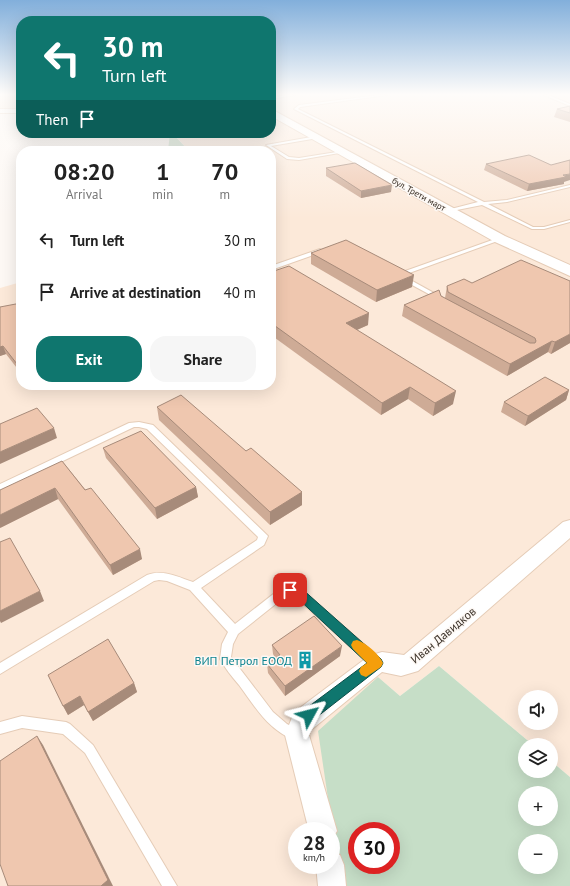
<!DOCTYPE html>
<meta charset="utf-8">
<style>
:root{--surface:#fff;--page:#f6f6f6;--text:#222;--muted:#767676;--accent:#0f766e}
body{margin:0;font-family:"PT Sans",sans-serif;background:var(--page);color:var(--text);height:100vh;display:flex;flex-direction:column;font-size:15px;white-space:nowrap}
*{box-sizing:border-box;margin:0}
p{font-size:13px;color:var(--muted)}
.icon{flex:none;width:22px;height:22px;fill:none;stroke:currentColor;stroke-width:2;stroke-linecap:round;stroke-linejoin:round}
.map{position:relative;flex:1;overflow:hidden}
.drawer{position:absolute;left:16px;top:146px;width:260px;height:244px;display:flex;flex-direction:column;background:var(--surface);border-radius:16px;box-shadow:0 4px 16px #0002}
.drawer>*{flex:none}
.top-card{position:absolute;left:16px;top:16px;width:260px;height:122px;border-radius:16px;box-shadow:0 4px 16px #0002;background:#0f766e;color:#fff;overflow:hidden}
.buttons{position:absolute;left:518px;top:690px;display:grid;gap:8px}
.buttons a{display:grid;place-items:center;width:40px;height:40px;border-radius:50%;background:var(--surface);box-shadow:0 4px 16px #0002;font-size:20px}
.speed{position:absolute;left:288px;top:822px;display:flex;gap:8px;font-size:20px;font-weight:700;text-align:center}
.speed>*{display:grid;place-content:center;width:52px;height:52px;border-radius:50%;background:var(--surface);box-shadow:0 4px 16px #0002;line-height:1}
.speed small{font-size:10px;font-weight:400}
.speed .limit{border:6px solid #d22;background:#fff;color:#111}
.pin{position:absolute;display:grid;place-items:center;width:34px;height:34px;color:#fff;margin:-17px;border-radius:8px;box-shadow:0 2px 6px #0006}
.me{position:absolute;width:44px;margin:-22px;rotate:52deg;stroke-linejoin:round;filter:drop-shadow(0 0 3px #0008)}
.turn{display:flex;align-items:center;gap:14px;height:84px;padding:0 20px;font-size:18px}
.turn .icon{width:52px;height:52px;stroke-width:2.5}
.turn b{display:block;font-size:28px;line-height:34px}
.then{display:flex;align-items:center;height:38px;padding:0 20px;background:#0003;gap:8px;font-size:15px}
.eta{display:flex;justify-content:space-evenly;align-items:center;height:68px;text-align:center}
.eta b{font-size:24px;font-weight:700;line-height:28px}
.primary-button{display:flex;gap:8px;margin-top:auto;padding:8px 20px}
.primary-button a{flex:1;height:46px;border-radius:16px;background:var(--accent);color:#fff;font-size:16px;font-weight:700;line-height:46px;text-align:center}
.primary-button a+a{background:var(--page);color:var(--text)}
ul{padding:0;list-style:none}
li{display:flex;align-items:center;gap:12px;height:52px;padding:0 20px}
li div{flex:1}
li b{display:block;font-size:15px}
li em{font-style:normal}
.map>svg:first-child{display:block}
.built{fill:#fce9d9;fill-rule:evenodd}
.green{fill:#c6dec7;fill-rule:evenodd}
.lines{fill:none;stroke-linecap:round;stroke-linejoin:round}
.service-casing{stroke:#e5ccb7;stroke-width:2}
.minor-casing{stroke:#e5ccb7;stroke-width:2}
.tertiary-casing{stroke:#e5ccb7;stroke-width:2}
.secondary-casing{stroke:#e5ccb7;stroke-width:2}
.service{fill:#fff;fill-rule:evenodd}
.minor{fill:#fff;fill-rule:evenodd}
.tertiary{fill:#fff;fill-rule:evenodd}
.secondary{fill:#fff;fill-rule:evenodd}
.wall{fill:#ceab96}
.shaded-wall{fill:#a78b7a}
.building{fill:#efc7af;stroke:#a78b7a}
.route{fill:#0f766e;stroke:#0a4d48}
.slow{fill:#f59e0b}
.labels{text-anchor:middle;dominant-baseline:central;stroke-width:3;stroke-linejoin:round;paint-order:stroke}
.far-street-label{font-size:9px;fill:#3a3128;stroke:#fdf8f4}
.near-street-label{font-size:12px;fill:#3a3128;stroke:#fdf8f4}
.near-culture-label{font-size:12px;fill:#0d838f;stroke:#fdf8f4;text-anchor:end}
</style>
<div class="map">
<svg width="570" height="886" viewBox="0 0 570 886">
<rect width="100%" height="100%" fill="#fdf8f4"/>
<g class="built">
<path d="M 0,95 L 21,95 L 21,113 L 0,114 Z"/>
<path d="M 271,95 L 570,95 L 570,777 L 551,761 L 551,745 L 533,745 L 439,666 L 400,696 L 378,677 L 341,886 L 0,886 L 0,288 L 21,282 L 21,385 L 271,385 L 271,151 L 189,151 L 173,133 L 271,133 L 271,122 L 275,121 L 271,118 ZM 525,697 L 551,697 L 551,723 L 525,723 ZM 297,831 L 331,831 L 331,865 L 297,865 Z"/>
</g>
<g class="green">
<path d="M 117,133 L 174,133 L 173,134 L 189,151 L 168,151 L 170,133 Z"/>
<path d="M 439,666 L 533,745 L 525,745 L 525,771 L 551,771 L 551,761 L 570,777 L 570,886 L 341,886 L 318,731 L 378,677 L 400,696 ZM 525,793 L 551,793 L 551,819 L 525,819 ZM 357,831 L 391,831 L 391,865 L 357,865 ZM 525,841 L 551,841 L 551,867 L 525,867 Z"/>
</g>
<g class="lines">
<g class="service-casing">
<g id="service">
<path d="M 288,95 L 295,95 L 271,99 L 271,97 Z"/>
<path d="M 379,95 L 387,95 L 300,107 L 298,109 L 484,202 L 507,200 L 570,185 L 570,187 L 507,202 L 488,204 L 533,227 L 544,227 L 570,220 L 570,222 L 544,229 L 532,229 L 482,205 L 447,212 L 447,210 L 478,202 L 294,109 L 299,105 Z"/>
<path d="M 544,95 L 548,95 L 570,104 L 570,106 Z"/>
<path d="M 317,136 L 318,138 L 271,146 L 289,157 L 299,158 L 343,151 L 345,152 L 299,160 L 287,159 L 266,145 Z"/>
<path d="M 498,238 L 503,239 L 401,276 L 397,277 L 394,275 Z"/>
<path d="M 320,249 L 323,251 L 322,252 L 271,270 L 271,266 Z"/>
<path d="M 401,277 L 405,277 L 443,298 L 440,300 L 438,299 L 401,279 Z"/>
<path d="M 139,422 L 153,425 L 268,536 L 264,545 L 201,588 L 235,624 L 281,588 L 294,586 L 298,587 L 380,658 L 382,662 L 380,666 L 376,667 L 372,666 L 292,594 L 287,595 L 238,634 L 233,644 L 231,657 L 273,712 L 287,724 L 300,731 L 302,735 L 300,739 L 296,741 C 268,730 256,708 239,685 C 232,677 225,668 220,659 L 222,644 L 228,632 L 190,590 L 167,581 L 159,580 L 154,581 L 0,674 L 0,663 L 147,575 C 164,569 177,577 193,582 L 257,540 L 258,537 L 147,429 L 139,427 L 134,427 L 0,491 L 0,484 L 129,423 Z"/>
<path d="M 22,716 L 66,722 L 70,724 L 93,745 L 177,886 L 162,886 L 85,753 L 63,734 L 22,728 L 0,734 L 0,722 Z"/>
</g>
</g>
<g class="minor-casing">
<g id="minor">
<path d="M 570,520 L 570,538 L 418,671 L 401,676 L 382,672 L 311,730 L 309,735 L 337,831 L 331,841 L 331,831 L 309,831 L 285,735 L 293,715 L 301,707 L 369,656 L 382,652 L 404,655 L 563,522 Z"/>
<path d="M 331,851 L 340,855 L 344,865 L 346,886 L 318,886 L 316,865 L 331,865 Z"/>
</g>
</g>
<g class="tertiary-casing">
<rect id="tertiary" x="0" y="109" width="21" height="4"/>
</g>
<g class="secondary-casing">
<path id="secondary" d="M 271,109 L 505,236 L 570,265 L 570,276 L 495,242 L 271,116 Z"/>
</g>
<use href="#service" class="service"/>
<use href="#minor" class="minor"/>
<use href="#tertiary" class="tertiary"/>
<use href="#secondary" class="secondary"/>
</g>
<g class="wall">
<path d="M 570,106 L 570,122 L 554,117 L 557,109 Z"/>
<path d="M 486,164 L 564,182 L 564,184 L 527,191 L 484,170 Z"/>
<path d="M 326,168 L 391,192 L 361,198 L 326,176 Z"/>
<path d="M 311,253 L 412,287 L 376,302 L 311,264 Z"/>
<path d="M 271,272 L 368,325 L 357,330 L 453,404 L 433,416 L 408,399 L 381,415 L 271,335 Z"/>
<path d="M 447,286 L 570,343 L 551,354 L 548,352 L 507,376 L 402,316 L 404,305 L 441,296 L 445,298 Z"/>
<path d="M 0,307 L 21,370 L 20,372 L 6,354 L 0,356 Z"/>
<path d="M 569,390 L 566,400 L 525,426 L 501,412 L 504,402 Z"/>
<path d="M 157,407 L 246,451 L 302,492 L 302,505 L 270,525 L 159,420 Z"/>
<path d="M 103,448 L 196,487 L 198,497 L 157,519 L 106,458 Z"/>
<path d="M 62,461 L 142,559 L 113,575 L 58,499 L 0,528 Z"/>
<path d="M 272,645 L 340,656 L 285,696 L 268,673 L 267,664 L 275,658 L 273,654 Z"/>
<path d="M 48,675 L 134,683 L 137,692 L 93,721 L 84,705 L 68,715 Z"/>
</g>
<g class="shaded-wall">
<path d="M 570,174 L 570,180 L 564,182 L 564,184 L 527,191 L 529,184 Z"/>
<path d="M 392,185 L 391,192 L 361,198 L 361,191 Z"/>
<path d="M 414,275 L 412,287 L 376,302 L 377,290 Z"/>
<path d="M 369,313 L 368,325 L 345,335 L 346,323 Z"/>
<path d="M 570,334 L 570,343 L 551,354 L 555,342 Z"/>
<path d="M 552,341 L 548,352 L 507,376 L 510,364 Z"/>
<path d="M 3,346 L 6,354 L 0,356 L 0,347 Z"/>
<path d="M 21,360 L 21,369 L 20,372 L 17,364 L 18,361 Z"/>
<path d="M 410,387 L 408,399 L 381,415 L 382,403 Z"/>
<path d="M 569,390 L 566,400 L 525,426 L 528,416 Z"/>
<path d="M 456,391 L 453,404 L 433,416 L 435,403 Z"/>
<path d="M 54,428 L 57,438 L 0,464 L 0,452 Z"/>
<path d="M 196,487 L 198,497 L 157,519 L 155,508 Z"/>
<path d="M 55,488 L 58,499 L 0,528 L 0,515 Z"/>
<path d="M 302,492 L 302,505 L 270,525 L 270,512 Z"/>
<path d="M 140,549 L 142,559 L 113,575 L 110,565 Z"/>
<path d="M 40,591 L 44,601 L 1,623 L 0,621 L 0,611 Z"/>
<path d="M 342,646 L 340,656 L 285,696 L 285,686 Z"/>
<path d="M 134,683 L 137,692 L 93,721 L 88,712 Z"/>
<path d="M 80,696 L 84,705 L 68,715 L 63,706 Z"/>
<path d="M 37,736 L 43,745 L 113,886 L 101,886 Z"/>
</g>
<g class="building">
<path d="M 570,106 L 570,113 L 557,109 Z"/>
<path d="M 529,155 L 551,165 L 570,160 L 570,174 L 563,175 L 566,177 L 529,184 L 486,164 Z"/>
<path d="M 355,163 L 392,185 L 361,191 L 326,168 Z"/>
<path d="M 346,240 L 414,275 L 377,290 L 311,253 Z"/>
<path d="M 521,260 L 570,281 L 570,334 L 555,342 L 552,341 L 510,364 L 404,305 L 439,290 L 441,296 L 530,343 L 535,343 L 536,341 L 535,338 L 448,292 L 447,286 L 464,279 L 472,283 Z"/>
<path d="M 289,266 L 369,313 L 346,323 L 456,391 L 435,403 L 410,387 L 382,403 L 271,323 L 271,272 Z"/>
<path d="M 21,303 L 21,360 L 18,361 L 17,364 L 3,346 L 0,347 L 0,307 Z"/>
<path d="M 545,377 L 569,390 L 528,416 L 504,402 Z"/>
<path d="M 181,395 L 246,451 L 251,448 L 302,492 L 270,512 L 157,407 Z"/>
<path d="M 37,408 L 54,428 L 0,452 L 0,424 Z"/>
<path d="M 141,431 L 196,487 L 155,508 L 103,448 Z"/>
<path d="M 62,461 L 85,490 L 91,488 L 140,549 L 110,565 L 55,488 L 0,515 L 0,490 Z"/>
<path d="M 10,538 L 40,591 L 0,611 L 0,542 Z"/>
<path d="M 314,616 L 342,646 L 285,686 L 267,664 L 280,655 L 272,645 Z"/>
<path d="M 108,639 L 134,683 L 88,712 L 80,696 L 63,706 L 48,675 Z"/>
<path d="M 37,736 L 108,880 L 101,886 L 8,886 L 0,864 L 0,761 Z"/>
</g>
<linearGradient id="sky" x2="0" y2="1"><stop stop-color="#82afdb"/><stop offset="0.43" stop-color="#fefcfa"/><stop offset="1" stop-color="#fefcfa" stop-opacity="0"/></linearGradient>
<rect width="570" height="219" fill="url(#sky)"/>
<path class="route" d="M 290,585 L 301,588 L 381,659 L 383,663 L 381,667 L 313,720 L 309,721 L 304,720 L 302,715 L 304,710 L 367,663 L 294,595 L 286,593 L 284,590 L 286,586 Z"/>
<path class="slow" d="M 357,640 C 366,643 379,654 383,663 L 381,667 L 366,677 L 361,675 L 359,671 L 361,667 L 367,663 L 353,649 L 351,645 L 353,641 Z"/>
<defs>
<g id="building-bare" transform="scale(1.38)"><path d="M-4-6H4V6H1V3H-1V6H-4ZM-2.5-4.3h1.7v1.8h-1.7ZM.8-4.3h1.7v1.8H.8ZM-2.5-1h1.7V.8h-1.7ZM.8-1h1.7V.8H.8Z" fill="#0f9aa8" stroke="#fdf8f4" stroke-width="2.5" paint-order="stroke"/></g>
</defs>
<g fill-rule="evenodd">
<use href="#building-bare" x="305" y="660"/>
</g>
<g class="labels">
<g class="far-street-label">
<text transform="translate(419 194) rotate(29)">бул. Трети март</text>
</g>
<g class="near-street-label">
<text transform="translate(443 635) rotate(-40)">Иван Давидков</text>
</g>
<g class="near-culture-label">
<text x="292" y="660">ВИП Петрол ЕООД</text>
</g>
</g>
</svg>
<div class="buttons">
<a><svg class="icon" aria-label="sound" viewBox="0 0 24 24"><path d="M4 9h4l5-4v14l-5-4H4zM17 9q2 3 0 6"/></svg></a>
<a><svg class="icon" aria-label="layers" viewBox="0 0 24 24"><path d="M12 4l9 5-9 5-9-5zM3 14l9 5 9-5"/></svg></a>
<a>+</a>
<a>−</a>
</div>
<div class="speed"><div>28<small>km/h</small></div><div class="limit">30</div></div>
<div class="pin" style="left:290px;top:590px;background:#d93025"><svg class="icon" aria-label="arrive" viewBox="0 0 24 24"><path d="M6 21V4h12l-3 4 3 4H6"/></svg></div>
<svg class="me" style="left:309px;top:715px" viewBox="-20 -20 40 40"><path d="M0-17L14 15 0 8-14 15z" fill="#0f766e" stroke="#fff" stroke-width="4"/></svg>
<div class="top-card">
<div class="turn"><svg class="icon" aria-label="left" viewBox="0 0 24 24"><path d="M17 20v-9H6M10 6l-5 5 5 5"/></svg><div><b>30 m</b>Turn left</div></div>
<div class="then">Then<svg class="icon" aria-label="arrive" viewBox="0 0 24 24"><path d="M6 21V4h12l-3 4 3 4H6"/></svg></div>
</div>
<section class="drawer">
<div class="eta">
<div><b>08:20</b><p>Arrival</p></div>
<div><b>1</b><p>min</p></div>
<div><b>70</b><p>m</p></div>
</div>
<ul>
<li><svg class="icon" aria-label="left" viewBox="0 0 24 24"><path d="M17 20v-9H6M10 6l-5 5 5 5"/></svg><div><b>Turn left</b></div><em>30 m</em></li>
<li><svg class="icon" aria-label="arrive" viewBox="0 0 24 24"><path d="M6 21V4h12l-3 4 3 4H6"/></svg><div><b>Arrive at destination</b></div><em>40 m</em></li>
</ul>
<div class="primary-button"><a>Exit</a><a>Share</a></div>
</section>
</div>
